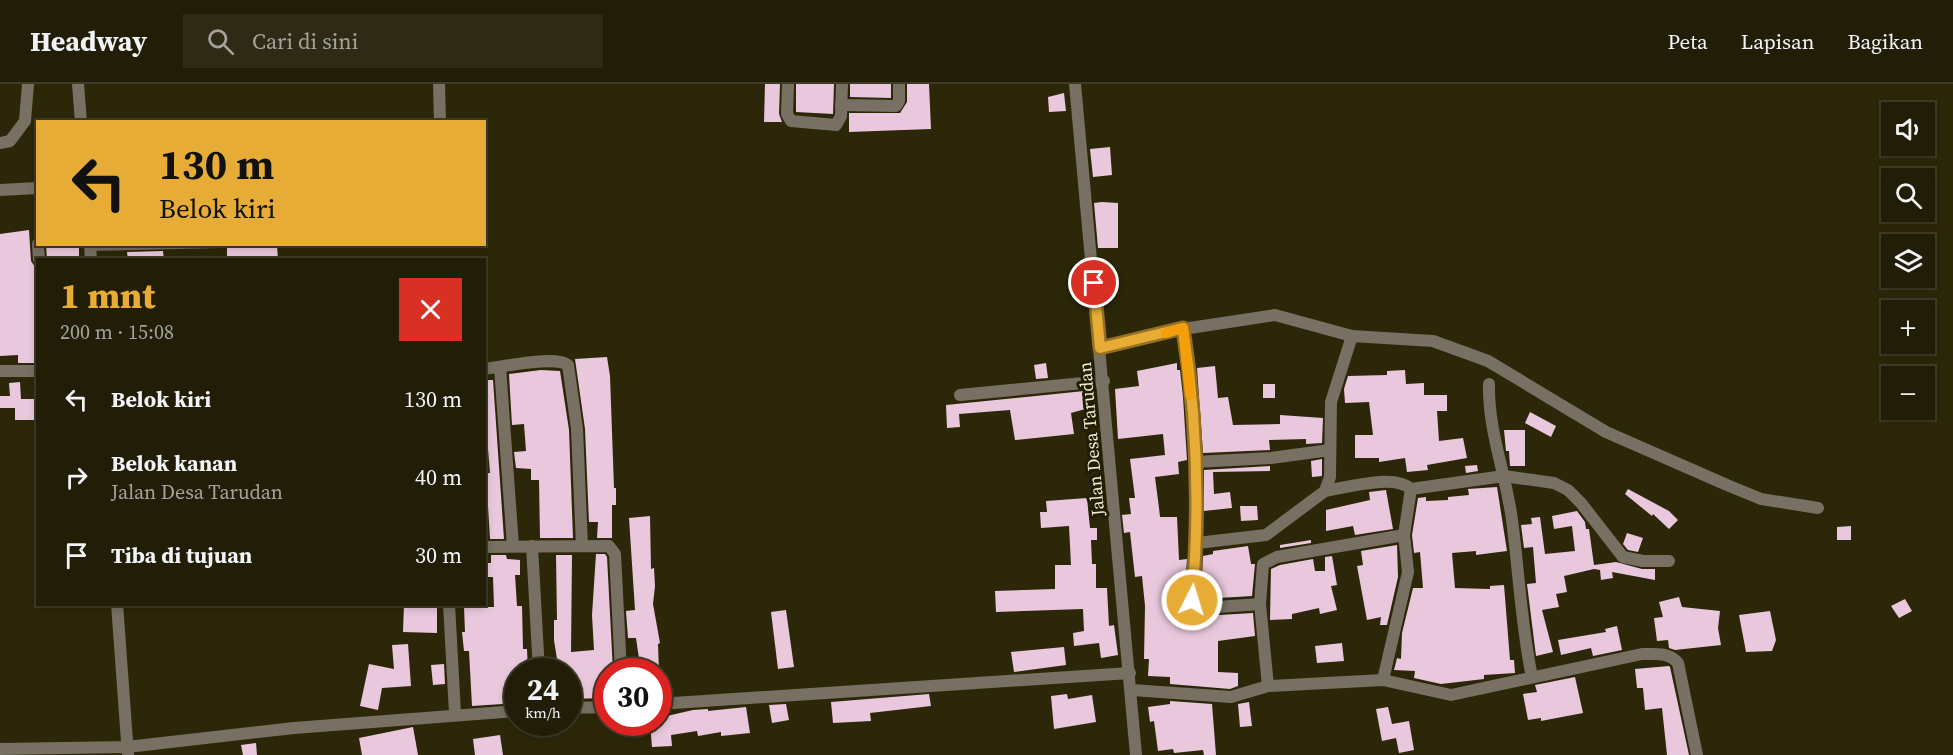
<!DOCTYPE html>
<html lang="id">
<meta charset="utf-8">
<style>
:root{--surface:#221d07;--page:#2e2a15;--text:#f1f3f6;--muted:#a2a29b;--line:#3f3b28;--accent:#e6ac36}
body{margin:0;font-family:"Source Serif 4",serif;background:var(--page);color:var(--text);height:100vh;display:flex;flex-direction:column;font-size:22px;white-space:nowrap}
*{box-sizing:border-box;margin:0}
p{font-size:20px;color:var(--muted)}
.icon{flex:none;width:33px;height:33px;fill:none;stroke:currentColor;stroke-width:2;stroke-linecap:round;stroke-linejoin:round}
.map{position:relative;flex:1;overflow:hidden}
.panel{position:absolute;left:36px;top:174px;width:450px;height:348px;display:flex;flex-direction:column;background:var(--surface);border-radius:0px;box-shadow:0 3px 9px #0003,0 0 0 2px var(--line)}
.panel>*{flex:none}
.banner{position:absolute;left:36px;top:36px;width:450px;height:126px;border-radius:0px;box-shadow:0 3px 9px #0003,0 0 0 2px var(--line);background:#e6ac36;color:#111;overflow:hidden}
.buttons{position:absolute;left:1881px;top:18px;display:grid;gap:12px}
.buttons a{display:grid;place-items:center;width:54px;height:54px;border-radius:0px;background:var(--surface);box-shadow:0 3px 9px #0003,0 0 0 2px var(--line);font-size:30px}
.speed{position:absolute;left:504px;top:574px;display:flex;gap:12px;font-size:30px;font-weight:700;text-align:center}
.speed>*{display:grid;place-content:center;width:78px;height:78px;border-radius:50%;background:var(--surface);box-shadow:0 3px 9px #0003,0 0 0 2px var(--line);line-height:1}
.speed small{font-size:15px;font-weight:400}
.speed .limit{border:9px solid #d22;background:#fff;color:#111}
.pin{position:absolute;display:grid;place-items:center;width:51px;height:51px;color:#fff;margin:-26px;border:3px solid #fff;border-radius:50%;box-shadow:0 2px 6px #0007}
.me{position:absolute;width:66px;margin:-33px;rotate:5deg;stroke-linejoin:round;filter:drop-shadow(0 0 4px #0008)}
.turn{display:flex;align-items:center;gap:21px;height:126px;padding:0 24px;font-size:27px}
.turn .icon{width:78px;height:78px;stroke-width:2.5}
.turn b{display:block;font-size:42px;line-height:51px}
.round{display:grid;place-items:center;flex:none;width:63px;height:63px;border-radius:0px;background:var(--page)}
.headline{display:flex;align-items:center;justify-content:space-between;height:102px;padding:0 24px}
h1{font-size:36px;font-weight:800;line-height:45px;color:var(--accent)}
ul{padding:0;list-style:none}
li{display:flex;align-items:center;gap:18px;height:78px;padding:0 24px}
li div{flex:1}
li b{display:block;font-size:22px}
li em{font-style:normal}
header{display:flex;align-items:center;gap:36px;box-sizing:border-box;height:84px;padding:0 30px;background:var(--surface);border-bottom:2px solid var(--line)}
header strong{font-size:28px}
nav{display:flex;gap:33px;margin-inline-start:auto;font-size:21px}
.search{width:420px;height:54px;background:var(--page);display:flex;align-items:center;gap:15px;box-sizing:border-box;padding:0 21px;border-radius:0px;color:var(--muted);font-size:22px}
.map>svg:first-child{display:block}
.building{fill:#e9c8dd}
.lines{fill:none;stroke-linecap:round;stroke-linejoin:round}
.service{stroke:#777063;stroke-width:8}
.minor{stroke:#777063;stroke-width:12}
.tertiary{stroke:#777063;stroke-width:12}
.route-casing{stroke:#967023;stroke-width:15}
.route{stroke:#e6ac36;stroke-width:10}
.slow{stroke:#f59e0b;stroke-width:10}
.labels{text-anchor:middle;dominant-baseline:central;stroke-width:6;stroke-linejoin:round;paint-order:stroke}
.street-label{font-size:18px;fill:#edead8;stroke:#231d01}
</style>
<header>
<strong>Headway</strong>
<div class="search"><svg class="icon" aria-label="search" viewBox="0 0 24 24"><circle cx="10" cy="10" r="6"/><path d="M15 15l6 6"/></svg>Cari di sini</div>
<nav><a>Peta</a><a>Lapisan</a><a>Bagikan</a></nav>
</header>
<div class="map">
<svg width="1953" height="671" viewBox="0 0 1953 671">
<rect width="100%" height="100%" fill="#2d2709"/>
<g class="building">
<path d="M 765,0 L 780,0 L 779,30 L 782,38 L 764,38 Z"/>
<path d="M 796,0 L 834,0 L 833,30 L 796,28 Z"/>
<path d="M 850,0 L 891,0 L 891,14 L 850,13 Z"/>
<path d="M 907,0 L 929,0 L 931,45 L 849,48 L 849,29 L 900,29 L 907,18 Z"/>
<path d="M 1064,9 L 1066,27 L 1049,28 L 1048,13 Z"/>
<path d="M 1110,63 L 1112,91 L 1093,93 L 1090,65 Z"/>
<path d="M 1102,118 L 1118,119 L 1118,164 L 1098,164 L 1094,119 Z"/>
<path d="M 29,146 L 31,177 L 35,183 L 38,214 L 38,279 L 18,279 L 18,271 L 0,272 L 0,150 Z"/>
<path d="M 46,160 L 79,160 L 79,176 L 47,176 Z"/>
<path d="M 277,160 L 278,176 L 227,176 L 227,163 Z"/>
<path d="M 163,167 L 164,176 L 128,176 L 127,168 Z"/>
<path d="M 607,273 L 610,292 L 614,404 L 616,404 L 616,421 L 612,421 L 612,454 L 597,454 L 598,438 L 589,438 L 585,345 L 575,275 Z"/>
<path d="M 1046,279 L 1048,294 L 1036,295 L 1034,281 Z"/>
<path d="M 1177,279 L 1177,286 L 1180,286 L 1183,313 L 1187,376 L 1178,378 L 1179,390 L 1155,393 L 1159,424 L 1160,433 L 1177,433 L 1179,476 L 1187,475 L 1184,515 L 1189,527 L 1203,532 L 1253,529 L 1255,552 L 1218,557 L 1218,588 L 1238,589 L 1238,602 L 1230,605 L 1170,600 L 1170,593 L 1148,592 L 1149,575 L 1144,575 L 1145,522 L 1142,492 L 1135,493 L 1130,448 L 1124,449 L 1122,431 L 1131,430 L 1129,414 L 1135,414 L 1130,375 L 1165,371 L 1163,350 L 1118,355 L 1115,305 L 1139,302 L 1137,287 Z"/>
<path d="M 1215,282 L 1218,314 L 1228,313 L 1233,341 L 1280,340 L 1280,331 L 1323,334 L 1322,359 L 1306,360 L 1306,355 L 1269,356 L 1270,366 L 1203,369 L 1197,284 Z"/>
<path d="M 541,286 L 560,287 L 569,346 L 573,454 L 540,454 L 539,396 L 531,396 L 531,385 L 516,384 L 514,368 L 526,367 L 524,340 L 512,341 L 509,290 Z"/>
<path d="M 1405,286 L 1406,300 L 1424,299 L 1424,311 L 1447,311 L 1447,327 L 1437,327 L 1439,357 L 1463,354 L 1467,374 L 1427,381 L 1428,386 L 1407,388 L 1405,374 L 1379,378 L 1379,374 L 1355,374 L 1355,351 L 1373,351 L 1369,318 L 1345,319 L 1344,305 L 1348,292 L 1387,291 L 1387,287 Z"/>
<path d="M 484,296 L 493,296 L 504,455 L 490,455 L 486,389 L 490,389 L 487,353 L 484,353 Z"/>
<path d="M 20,298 L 21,315 L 38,315 L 38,336 L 15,336 L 15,324 L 0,324 L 0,312 L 10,312 L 9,299 Z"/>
<rect x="1263" y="300" width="12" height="14"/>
<path d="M 1094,306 L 1096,322 L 1071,329 L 1074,350 L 1015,356 L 1010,326 L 959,330 L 960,343 L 947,344 L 946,321 Z"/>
<path d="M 1530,328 L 1556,342 L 1551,353 L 1525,339 Z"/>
<path d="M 1504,346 L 1525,346 L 1525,382 L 1510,382 L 1509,367 L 1506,367 Z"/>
<path d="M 1322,375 L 1322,392 L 1312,393 L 1311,377 Z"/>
<path d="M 1477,381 L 1478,387 L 1466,389 L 1465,382 Z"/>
<path d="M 1270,382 L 1270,387 L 1213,388 L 1214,410 L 1230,408 L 1232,424 L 1204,427 L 1204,386 Z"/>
<path d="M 1497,403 L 1507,467 L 1476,471 L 1476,467 L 1452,469 L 1455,504 L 1490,505 L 1490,502 L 1504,501 L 1510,576 L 1514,576 L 1515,589 L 1484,591 L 1484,595 L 1441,600 L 1414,594 L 1415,587 L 1394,586 L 1397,574 L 1401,575 L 1402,549 L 1413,504 L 1423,504 L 1420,468 L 1414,469 L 1412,451 L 1418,414 L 1426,413 L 1426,417 L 1448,416 L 1448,413 L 1469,411 L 1468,405 Z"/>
<path d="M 1628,405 L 1669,427 L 1678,436 L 1669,445 L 1653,430 L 1652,432 L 1625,410 Z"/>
<path d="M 1386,406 L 1393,445 L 1355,451 L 1353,442 L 1326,447 L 1326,426 L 1370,416 L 1369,408 Z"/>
<path d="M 1087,414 L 1090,444 L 1097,444 L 1097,456 L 1091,456 L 1092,480 L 1096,480 L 1096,504 L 1107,504 L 1109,542 L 1114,541 L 1118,571 L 1101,574 L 1099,559 L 1074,562 L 1073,549 L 1084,547 L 1083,525 L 996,528 L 995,507 L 1055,505 L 1055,481 L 1071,481 L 1069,442 L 1041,444 L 1040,428 L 1047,428 L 1046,417 Z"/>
<path d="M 1240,422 L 1257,422 L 1258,436 L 1241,437 Z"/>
<path d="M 1577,427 L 1585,438 L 1586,445 L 1589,445 L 1594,481 L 1616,478 L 1642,485 L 1655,485 L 1655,496 L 1612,488 L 1613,494 L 1601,496 L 1600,486 L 1594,485 L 1564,492 L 1567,508 L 1556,510 L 1559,523 L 1542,526 L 1553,568 L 1536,572 L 1527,500 L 1536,499 L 1533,463 L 1524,464 L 1521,441 L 1532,440 L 1531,434 L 1540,433 L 1545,470 L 1575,467 L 1572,442 L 1554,445 L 1552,432 Z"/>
<path d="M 650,432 L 651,485 L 654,484 L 655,502 L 653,520 L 660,559 L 658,560 L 659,588 L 641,588 L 636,554 L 628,554 L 626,527 L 635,526 L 629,434 Z"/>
<path d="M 1851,442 L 1851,456 L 1837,456 L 1837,443 Z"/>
<path d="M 1627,449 L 1643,454 L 1638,468 L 1628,466 L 1623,460 Z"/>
<path d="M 1311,456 L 1311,459 L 1280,464 L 1280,461 Z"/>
<path d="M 1397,461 L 1398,493 L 1387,541 L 1380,541 L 1381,533 L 1367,536 L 1357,482 L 1363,481 L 1361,467 Z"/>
<path d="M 1248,462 L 1251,480 L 1255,480 L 1252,512 L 1201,515 L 1203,472 L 1213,470 L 1213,467 Z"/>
<path d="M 596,470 L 605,470 L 607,473 L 613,587 L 608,588 L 608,614 L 568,615 L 568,588 L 559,588 L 554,556 L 554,536 L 557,536 L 556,471 L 572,471 L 571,568 L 594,566 L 592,531 Z"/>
<path d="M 491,471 L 506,471 L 507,475 L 520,476 L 520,491 L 515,491 L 517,522 L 522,522 L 523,565 L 527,565 L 528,588 L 518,588 L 518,619 L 472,622 L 469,567 L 464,567 L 462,548 L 465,548 L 464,523 L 494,523 L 493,493 L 484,493 L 484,479 L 491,479 Z"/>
<path d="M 1332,472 L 1337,501 L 1331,502 L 1337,526 L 1320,530 L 1319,524 L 1292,530 L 1292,535 L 1270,536 L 1271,485 L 1280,481 L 1313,475 L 1315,487 L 1325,487 L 1325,473 Z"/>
<path d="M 1679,513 L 1682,523 L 1720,527 L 1718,544 L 1721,561 L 1675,566 L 1669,564 L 1668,556 L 1657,557 L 1654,534 L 1663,533 L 1659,518 Z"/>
<path d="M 1905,515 L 1912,527 L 1899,534 L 1891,522 Z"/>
<path d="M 404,520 L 437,520 L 437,549 L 403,548 Z"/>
<path d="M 786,526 L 794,583 L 778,585 L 771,528 Z"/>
<path d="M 1770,527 L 1776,556 L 1772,567 L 1746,568 L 1739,531 Z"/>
<path d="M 1617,542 L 1622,566 L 1593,572 L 1591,564 L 1561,571 L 1558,556 L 1606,548 L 1605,545 Z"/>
<path d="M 1342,559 L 1344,577 L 1317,579 L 1315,562 Z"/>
<path d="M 408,560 L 411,602 L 382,604 L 378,626 L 360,622 L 369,580 L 394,585 L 392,561 Z"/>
<path d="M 1064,563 L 1066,581 L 1014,588 L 1011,568 Z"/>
<path d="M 444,580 L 445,600 L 433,601 L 431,581 Z"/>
<path d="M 1669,582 L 1670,583 L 1689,671 L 1667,671 L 1662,624 L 1645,626 L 1643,604 L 1637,604 L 1635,585 Z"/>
<path d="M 1575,593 L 1583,629 L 1541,637 L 1541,634 L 1528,636 L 1523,610 L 1537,608 L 1535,601 Z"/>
<path d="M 929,610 L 931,622 L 870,629 L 871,637 L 833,639 L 831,618 Z"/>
<path d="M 1067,610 L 1068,615 L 1092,611 L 1096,638 L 1054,645 L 1051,612 Z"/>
<path d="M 1170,617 L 1212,620 L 1216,671 L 1204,671 L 1203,666 L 1174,669 L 1173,665 L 1158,667 L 1154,637 L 1150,638 L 1148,623 L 1170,620 Z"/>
<path d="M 1249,618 L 1252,642 L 1240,643 L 1238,620 Z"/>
<path d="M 786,620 L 789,636 L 772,639 L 769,621 Z"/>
<path d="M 746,623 L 750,649 L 721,652 L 721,648 L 698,652 L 697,647 L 671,651 L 672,662 L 652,663 L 650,639 L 658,639 L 658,634 L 693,626 L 708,625 L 708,627 Z"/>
<path d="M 1388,623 L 1392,640 L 1409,637 L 1414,666 L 1399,669 L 1396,654 L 1382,657 L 1376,625 Z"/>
<path d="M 413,643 L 418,671 L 362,671 L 359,654 Z"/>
<path d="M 500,651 L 503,671 L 475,671 L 473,655 Z"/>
<path d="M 256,659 L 257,671 L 243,671 L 241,661 Z"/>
</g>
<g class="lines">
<path class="service" d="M 90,163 L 222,160"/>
<g class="minor">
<path d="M 78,0 L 81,38"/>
<path d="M 439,0 L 440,38"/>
<path d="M 788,0 L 787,30 L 791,37 L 836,41 L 841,32 L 842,0"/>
<path d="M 841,21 L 896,22 L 899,17 L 899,0"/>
<path d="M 0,59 L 10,57 L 25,37 L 28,0"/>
<path d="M 0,106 L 38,104"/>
<path d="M 38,160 L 39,176"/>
<path d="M 90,160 L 91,176"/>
<path d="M 1183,245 C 1197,334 1200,427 1192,516 L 1196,522 L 1203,524 L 1260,520"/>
<path d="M 1100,264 L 1183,245 L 1275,231 L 1352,252 L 1433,257 L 1488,277 L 1606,348 L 1727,401 L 1761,415 L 1818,424"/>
<path d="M 500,283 L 513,462"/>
<path d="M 484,285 C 502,283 555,271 568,281 L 577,345 L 582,462"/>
<path d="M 0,287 L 38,287"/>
<path d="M 1489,300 C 1488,347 1506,390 1512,436 C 1519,488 1521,541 1532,593"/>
<path d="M 960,311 L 1104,297"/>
<path d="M 1195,378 L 1271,374 L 1330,366"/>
<path d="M 1325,407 C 1346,404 1394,389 1411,405 L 1504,392 L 1554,399 L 1568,406 L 1581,419 L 1623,473 L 1643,477 L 1669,477"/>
<path d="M 1197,459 L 1266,451 L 1325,407 L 1330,393 L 1331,318 L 1352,252"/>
<path d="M 532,462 L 539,588"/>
<path d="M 484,463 L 609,462 L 615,470 L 621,588"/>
<path d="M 117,520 L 128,671"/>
<path d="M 449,520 L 455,629"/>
<path d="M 1383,596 L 1408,488 L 1404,451 L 1411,405"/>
<path d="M 1268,602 L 1260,520 L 1263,480 L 1277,473 L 1404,451"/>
<path d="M 1132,606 L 1231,613 L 1268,602 L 1383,596 L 1451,611 L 1642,570 C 1656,570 1669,568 1678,579 L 1697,671"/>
<path d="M 658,620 L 1130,589"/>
<path d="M 568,624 L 608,623"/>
<path d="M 0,665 L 127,663 L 294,644 L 518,627"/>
</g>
<path class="tertiary" d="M 1075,0 L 1136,671"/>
</g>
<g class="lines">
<g class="route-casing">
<path id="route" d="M 1094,199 L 1100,264 L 1183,244 C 1197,334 1200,427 1192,516"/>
</g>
<use href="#route" class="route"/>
<path class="slow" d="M 1166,249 L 1183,244 L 1190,311"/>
</g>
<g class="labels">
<g class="street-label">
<text transform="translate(1091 355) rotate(-95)">Jalan Desa Tarudan</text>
</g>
</g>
</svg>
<div class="buttons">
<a><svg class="icon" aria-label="sound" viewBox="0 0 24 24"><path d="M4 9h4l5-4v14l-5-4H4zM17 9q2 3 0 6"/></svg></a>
<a><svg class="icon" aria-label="search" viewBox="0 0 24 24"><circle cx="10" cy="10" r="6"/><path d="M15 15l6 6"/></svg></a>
<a><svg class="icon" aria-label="layers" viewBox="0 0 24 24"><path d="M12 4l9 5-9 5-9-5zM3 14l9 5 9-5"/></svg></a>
<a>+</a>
<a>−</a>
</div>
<div class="speed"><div>24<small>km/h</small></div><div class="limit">30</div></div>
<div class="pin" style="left:1094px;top:199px;background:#d93025"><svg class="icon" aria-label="arrive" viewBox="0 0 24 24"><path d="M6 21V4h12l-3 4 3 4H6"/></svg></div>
<svg class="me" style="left:1192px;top:516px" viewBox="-20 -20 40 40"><circle r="17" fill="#e6ac36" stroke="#fff" stroke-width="3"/><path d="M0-11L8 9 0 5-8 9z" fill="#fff"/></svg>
<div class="banner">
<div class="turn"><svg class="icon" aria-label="left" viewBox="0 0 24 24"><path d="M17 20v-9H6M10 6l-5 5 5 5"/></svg><div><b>130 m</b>Belok kiri</div></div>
</div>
<section class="panel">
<div class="headline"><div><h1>1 mnt</h1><p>200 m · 15:08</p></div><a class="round" style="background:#d93025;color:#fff"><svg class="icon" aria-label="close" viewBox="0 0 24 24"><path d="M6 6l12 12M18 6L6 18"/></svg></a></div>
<ul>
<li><svg class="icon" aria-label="left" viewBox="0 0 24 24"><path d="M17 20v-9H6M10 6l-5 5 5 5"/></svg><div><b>Belok kiri</b></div><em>130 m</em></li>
<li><svg class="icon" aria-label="right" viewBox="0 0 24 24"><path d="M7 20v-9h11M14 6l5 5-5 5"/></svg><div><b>Belok kanan</b><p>Jalan Desa Tarudan</p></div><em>40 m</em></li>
<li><svg class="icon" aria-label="arrive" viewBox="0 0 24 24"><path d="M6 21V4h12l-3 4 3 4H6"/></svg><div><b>Tiba di tujuan</b></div><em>30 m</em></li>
</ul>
</section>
</div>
